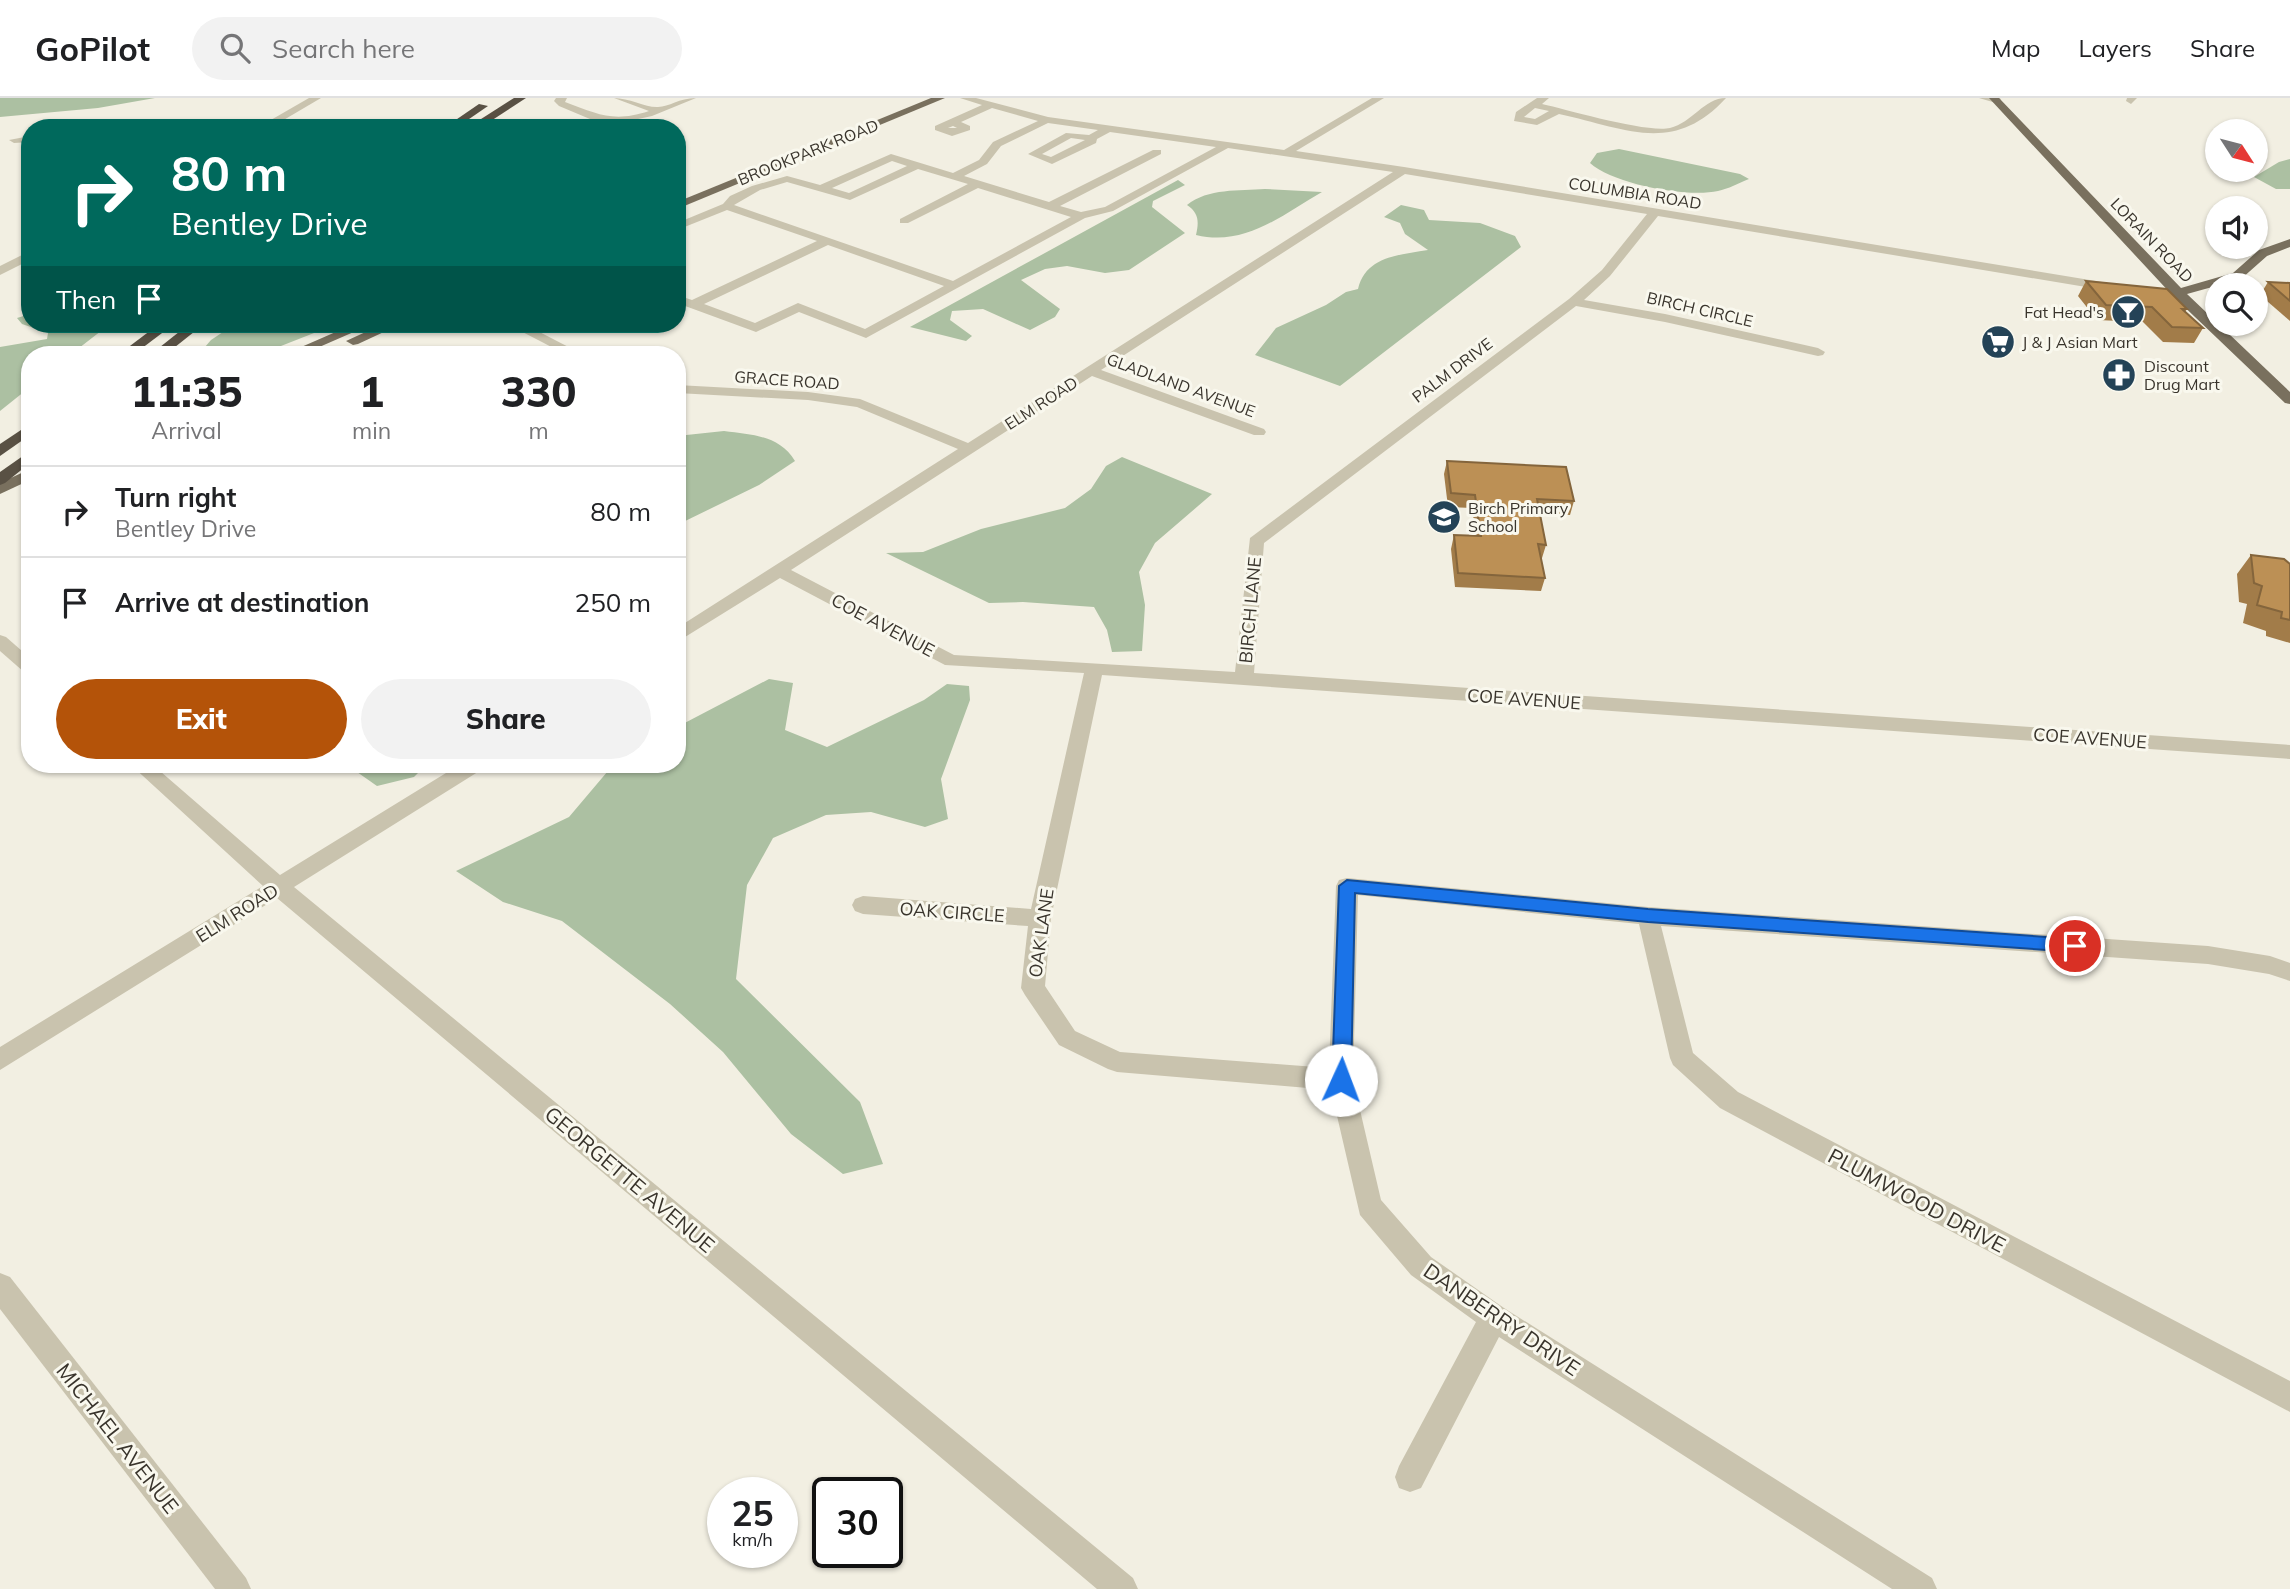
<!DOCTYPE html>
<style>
:root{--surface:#fff;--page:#f2f2f2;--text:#202124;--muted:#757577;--line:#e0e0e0;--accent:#b45309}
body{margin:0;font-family:Mulish,sans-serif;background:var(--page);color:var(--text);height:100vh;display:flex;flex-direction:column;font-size:26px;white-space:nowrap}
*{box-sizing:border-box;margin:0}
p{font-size:23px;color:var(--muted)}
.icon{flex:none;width:38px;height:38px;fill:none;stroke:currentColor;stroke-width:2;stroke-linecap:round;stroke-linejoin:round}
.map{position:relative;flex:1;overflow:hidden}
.side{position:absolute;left:21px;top:248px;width:665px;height:427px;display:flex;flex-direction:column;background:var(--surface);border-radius:28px;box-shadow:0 2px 5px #0004}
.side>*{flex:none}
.top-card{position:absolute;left:21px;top:21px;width:665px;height:214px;border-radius:28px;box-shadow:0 2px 5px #0004;background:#00695c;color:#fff;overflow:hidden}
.needle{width:46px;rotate:126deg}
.fabs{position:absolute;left:2205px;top:21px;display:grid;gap:14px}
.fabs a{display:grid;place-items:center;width:63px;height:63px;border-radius:50%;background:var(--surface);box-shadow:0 2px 5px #0004;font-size:35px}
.speed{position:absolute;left:707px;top:1379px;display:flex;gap:14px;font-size:35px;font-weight:700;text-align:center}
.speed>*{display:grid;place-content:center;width:91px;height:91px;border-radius:50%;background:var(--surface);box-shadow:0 2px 5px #0004;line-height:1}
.speed small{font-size:18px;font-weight:400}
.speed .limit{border:4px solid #111;border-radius:10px;background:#fff;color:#111}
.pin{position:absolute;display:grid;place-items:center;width:60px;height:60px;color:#fff;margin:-30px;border:4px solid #fff;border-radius:50%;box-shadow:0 2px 7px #0007}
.me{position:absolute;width:77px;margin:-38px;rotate:2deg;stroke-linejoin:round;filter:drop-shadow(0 0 5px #0008)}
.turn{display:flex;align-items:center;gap:24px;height:147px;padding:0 35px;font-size:32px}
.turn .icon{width:91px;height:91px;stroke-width:2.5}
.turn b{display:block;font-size:49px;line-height:60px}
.then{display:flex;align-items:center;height:66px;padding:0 35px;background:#0003;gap:14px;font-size:26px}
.eta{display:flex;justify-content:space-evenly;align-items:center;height:119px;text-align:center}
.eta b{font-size:42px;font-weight:800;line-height:49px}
.cta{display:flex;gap:14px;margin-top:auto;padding:14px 35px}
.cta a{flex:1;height:80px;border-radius:42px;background:var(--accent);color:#fff;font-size:28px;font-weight:800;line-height:80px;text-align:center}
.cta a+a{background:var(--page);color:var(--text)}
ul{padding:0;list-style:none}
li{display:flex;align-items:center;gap:21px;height:91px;padding:0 35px;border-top:2px solid var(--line)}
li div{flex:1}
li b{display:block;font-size:26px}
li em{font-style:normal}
header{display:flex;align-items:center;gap:42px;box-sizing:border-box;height:98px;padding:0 35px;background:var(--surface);border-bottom:2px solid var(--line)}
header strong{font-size:33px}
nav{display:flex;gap:38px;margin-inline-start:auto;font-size:24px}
.search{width:490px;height:63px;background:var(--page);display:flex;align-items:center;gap:18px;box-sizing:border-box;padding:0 24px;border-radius:38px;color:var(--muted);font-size:26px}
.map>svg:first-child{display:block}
.green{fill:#acc0a2}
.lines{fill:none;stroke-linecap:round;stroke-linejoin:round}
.minor{fill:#c9c3ae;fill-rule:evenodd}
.major{fill:#79705e;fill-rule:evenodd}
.highway{fill:#595144;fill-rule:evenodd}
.wall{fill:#a27c49}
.building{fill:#bc9055;stroke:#84653c;stroke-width:2}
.route{fill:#1a73e8;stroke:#114b97;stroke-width:2}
.labels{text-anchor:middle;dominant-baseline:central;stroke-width:6;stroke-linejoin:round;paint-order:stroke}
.far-street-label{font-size:16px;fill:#39342c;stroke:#f9f8ee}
.far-poi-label{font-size:16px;fill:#39342c;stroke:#f9f8ee;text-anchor:start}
.street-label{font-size:18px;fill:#39342c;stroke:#f9f8ee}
.near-street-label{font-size:21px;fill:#39342c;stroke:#f9f8ee}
</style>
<header>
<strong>GoPilot</strong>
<div class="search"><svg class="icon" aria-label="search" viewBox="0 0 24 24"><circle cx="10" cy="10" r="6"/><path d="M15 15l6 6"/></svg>Search here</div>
<nav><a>Map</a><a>Layers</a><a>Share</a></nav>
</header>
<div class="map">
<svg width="2290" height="1491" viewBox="0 0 2290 1491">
<rect width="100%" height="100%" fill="#f2efe2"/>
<g class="green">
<path d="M 0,0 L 155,0 L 98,10 L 0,19 Z"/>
<path d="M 1619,51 L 1740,76 L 1749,81 C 1739,85 1728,91 1718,93 C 1687,100 1613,86 1590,65 L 1597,55 Z"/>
<path d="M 2290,61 L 2290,91 L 2276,91 L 2254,79 L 2279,64 Z"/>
<path d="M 1178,82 L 1185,87 L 1153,103 L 1152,109 L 1185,135 L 1129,172 L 1105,175 L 1067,168 L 1045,171 L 1021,182 L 1060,211 L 1055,219 L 1030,232 L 983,211 L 952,213 L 950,222 L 972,238 L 966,243 L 910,229 Z"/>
<path d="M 1265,91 L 1322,94 C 1282,117 1245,149 1196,137 C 1199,124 1199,115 1187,107 C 1208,90 1239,93 1265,91 Z"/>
<path d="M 1401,107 L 1424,112 L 1429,122 L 1480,125 L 1515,138 L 1521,149 L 1340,288 L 1255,257 L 1276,230 L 1326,207 L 1346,194 L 1358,191 C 1366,158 1399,157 1428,152 L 1405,136 L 1400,125 L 1384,119 Z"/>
<path d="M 30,216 L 30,226 L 110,226 L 70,257 L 30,257 L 30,289 L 0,313 L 0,249 L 47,241 L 48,235 L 22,226 L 17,220 Z"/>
<path d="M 235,226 L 337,226 L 258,257 L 198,257 L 211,242 Z"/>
<path d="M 724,333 C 753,337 779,337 795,363 L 759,387 L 677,427 L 677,338 Z"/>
<path d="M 1122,359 L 1212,396 L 1155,445 L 1139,474 L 1145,507 L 1142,553 L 1112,554 L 1107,532 L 1094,509 L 1023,504 L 989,505 L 886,455 L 923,454 L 981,431 L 1065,410 L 1091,391 L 1106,368 Z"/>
<path d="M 769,581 L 793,585 L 785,632 L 827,649 L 924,602 L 947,586 L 969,588 L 970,602 L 941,681 L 948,721 L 925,729 L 871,714 L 826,717 L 773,740 L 747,787 L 736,881 L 860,1004 L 883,1066 L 843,1076 L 791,1036 L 723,954 L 670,906 L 562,823 L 503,804 L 456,773 L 569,719 L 613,667 L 677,667 L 677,629 Z"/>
<path d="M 347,667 L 426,667 L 414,679 L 377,688 Z"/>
</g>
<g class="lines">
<g class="minor">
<path d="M 309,0 L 321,0 L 270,30 L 257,30 Z"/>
<path d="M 556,0 L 567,0 L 565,4 C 598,16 613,25 649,13 L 614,0 C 629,0 647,10 658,9 C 669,9 679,0 696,0 L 652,18 L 615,26 L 590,21 L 559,8 L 554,3 Z"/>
<path d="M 960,0 L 976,0 L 1048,19 L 1284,52 L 1372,0 L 1384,0 L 1296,53 L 1404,69 L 2114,186 L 2114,192 L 2110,193 L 1658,118 L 1610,178 L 1584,202 L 1665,216 L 1818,250 L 1825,254 L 1823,257 L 1818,258 L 1665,224 L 1576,208 L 1264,445 L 1254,575 L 2290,647 L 2290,661 L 1102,577 L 1051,820 L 1045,888 L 1075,933 L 1120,954 L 1329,970 L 1336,788 L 1339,782 L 1347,780 L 1648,809 L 2208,848 L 2270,858 L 2290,865 L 2290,883 L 2269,876 L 2208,866 L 1661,828 L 1693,955 L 1738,994 L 2290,1283 L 2290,1314 L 1720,1010 L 1673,967 L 1670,960 L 1639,826 L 1358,797 L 1353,982 L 1381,1102 L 1431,1159 L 1504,1210 L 1932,1480 L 1937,1491 L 1892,1491 L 1499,1239 L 1421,1390 L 1410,1394 L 1399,1390 L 1395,1379 L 1399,1368 L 1476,1224 L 1411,1177 L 1360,1117 L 1331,992 L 1117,974 L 1108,971 L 1059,947 L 1025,897 L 1021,890 L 1028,828 L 863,816 L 855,813 L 852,807 L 855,801 L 863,798 L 1031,811 L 1084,575 L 945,567 L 780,480 L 677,544 L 677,530 L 958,351 L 857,309 L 808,302 L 677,295 L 677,287 L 808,294 L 860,301 L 968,345 L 1393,74 L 1228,50 L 1113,113 L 1085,120 L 866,240 L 799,214 L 756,234 L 677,205 L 677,197 L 692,202 L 817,143 L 727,112 L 677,132 L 677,125 L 723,106 L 730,98 L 752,88 L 787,78 L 820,87 L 891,56 L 953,75 L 979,62 L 993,44 L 1038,23 L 992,10 L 961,24 L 970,28 L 970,32 L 952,38 L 935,32 L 935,28 L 982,7 ZM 1048,25 L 1098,32 L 1089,37 L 1066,35 L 1028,56 L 1052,66 L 1096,45 L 1097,41 L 1110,34 L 1216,49 L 1105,109 L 1081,114 L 1060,108 L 1161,56 L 1161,52 L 1153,52 L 1049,104 L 964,78 L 987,66 L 1001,48 ZM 953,28 L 957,30 L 948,30 ZM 1071,40 L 1085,42 L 1051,59 L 1042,56 ZM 892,63 L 907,68 L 849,95 L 832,90 ZM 918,71 L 968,86 L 900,121 L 900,125 L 908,125 L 978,90 L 1071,119 L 953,183 L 734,107 L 760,92 L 787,84 L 850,102 ZM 1405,76 L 1647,116 L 1602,172 L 1569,201 L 1250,440 L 1235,574 L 954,557 L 791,472 L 1092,278 L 1254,337 L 1264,337 L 1266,334 L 1264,331 L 1101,272 ZM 828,147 L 944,188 L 865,231 L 798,205 L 755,225 L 704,206 Z"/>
<path d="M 1537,0 L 1549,0 L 1542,6 C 1569,12 1646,35 1670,30 C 1692,25 1704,0 1726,0 C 1673,58 1625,30 1559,16 L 1537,27 L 1514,23 L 1516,14 ZM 1535,10 L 1549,13 L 1535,21 L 1524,19 Z"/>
<path d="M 1979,0 L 2000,0 L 2001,2 L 1996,5 Z"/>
<path d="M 2127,0 L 2137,0 L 2131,6 L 2126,3 Z"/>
<path d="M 30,38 L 30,44 L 14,45 L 9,42 Z"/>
<path d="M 30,153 L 30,162 L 0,177 L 0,168 Z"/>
<path d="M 507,226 L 524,226 L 584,257 L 567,257 Z"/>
<path d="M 0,537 L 6,539 L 30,560 L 30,576 L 24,574 L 0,553 Z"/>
<path d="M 131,667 L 153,667 L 280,777 L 459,667 L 484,667 L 481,672 L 294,789 L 1133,1480 L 1138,1491 L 1097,1491 L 277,800 L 0,972 L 0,949 L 263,788 Z"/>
<path d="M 0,1175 L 10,1179 L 246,1480 L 251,1491 L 215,1491 L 0,1211 Z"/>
</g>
<g class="major">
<path d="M 931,0 L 945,0 L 677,111 L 677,104 Z"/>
<path d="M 1989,0 L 1999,0 L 2181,190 L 2233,175 L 2259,152 L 2290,141 L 2290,149 L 2267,158 L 2241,181 L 2187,196 L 2290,294 L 2290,306 L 2285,305 L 2173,198 Z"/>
<path d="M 354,226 L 372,226 L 301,257 L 283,257 Z"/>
<path d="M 383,226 L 401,226 L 358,246 L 353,247 L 346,243 Z"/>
<path d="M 30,371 L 30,382 L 0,396 L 0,385 Z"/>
</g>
<g class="highway">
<path d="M 514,0 L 526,0 L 480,30 L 467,30 Z"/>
<path d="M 479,6 L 488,8 L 456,30 L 444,30 Z"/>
<path d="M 159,226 L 174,226 L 133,257 L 118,257 Z"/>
<path d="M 189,226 L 204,226 L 165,257 L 150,257 Z"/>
<path d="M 30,326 L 30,337 L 0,358 L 0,346 Z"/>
<path d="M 30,353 L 30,365 L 5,385 L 0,387 L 0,374 Z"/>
</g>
</g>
<g class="wall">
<path d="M 2086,183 L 2187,211 L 2185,214 L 2203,230 L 2194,245 L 2163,244 L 2143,224 L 2097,222 L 2078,198 Z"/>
<path d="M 2268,184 L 2290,185 L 2290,223 L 2260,197 Z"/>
<path d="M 1447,363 L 1574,403 L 1570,417 L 1540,415 L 1546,447 L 1542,460 L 1541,460 L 1545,480 L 1541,493 L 1455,489 L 1451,451 L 1454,437 L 1476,438 L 1472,410 L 1448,409 L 1444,376 Z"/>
<path d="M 2251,457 L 2290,466 L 2290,545 L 2266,538 L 2266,533 L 2243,525 L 2247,506 L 2239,504 L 2237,476 Z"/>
</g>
<g class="building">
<path d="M 2086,183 L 2167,191 L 2187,211 L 2182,211 L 2203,230 L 2172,229 L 2152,209 L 2106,207 Z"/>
<path d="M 2268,184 L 2290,185 L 2290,203 Z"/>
<path d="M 1447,363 L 1566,369 L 1574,403 L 1537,401 L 1546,447 L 1538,446 L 1545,480 L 1458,475 L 1454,437 L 1481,438 L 1475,397 L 1451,395 Z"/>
<path d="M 2251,457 L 2284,461 L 2290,466 L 2290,522 L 2281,520 L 2282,514 L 2257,507 L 2262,488 L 2254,485 Z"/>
</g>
<path class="route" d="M 1347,782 L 1648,811 L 2075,841 L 2081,843 L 2083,848 L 2081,852 L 2075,854 L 1648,824 L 1355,795 L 1351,982 L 1348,988 L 1341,991 L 1335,988 L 1332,982 L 1339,788 Z"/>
<defs>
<g id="bar-disc" transform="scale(1.75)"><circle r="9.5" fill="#244357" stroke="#f9f8ee"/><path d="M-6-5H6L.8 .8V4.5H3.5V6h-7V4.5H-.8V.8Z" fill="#fff"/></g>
<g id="supermarket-disc" transform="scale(1.75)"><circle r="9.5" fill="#244357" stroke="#f9f8ee"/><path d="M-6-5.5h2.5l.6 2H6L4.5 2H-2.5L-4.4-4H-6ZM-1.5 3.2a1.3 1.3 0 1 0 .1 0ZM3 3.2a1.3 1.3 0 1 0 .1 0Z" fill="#fff"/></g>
<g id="pharmacy-disc" transform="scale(1.75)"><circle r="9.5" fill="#244357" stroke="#f9f8ee"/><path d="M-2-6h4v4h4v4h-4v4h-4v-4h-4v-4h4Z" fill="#fff"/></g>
<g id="school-disc" transform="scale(1.75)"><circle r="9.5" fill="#244357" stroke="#f9f8ee"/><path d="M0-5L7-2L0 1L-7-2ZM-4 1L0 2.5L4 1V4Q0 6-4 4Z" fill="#fff"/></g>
</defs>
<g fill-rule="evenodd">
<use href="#bar-disc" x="2128" y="214"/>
<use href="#supermarket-disc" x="1998" y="244"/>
<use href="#pharmacy-disc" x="2119" y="277"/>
<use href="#school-disc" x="1444" y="419"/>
</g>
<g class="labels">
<g class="far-street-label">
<text transform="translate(808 54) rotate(-22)">BROOKPARK ROAD</text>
<text transform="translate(1635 95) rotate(9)">COLUMBIA ROAD</text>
<text transform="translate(2152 142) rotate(46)">LORAIN ROAD</text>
<text transform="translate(1700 211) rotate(13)">BIRCH CIRCLE</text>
<text transform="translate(1452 272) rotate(-37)">PALM DRIVE</text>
<text transform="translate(787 282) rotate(4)">GRACE ROAD</text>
<text transform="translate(1181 287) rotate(20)">GLADLAND AVENUE</text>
<text transform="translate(1041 305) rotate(-33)">ELM ROAD</text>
</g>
<g class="far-poi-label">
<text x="2104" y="214" text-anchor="end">Fat Head's</text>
<text x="2022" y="244">J &amp; J Asian Mart</text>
<text x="2144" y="268">Discount<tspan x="2144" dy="18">Drug Mart</tspan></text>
<text x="1468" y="410">Birch Primary<tspan x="1468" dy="18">School</tspan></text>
</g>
<g class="street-label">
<text transform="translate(1250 512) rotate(-85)">BIRCH LANE</text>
<text transform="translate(883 527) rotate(28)">COE AVENUE</text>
<text transform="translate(1524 601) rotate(4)">COE AVENUE</text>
<text transform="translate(2090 640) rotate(4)">COE AVENUE</text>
<text transform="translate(952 814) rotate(4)">OAK CIRCLE</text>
<text transform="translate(237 815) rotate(-32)">ELM ROAD</text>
<text transform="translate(1041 835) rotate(-82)">OAK LANE</text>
</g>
<g class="near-street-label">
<text transform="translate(630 1081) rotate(40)">GEORGETTE AVENUE</text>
<text transform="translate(1917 1102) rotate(28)">PLUMWOOD DRIVE</text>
<text transform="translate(1502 1221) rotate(34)">DANBERRY DRIVE</text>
<text transform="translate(118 1340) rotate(52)">MICHAEL AVENUE</text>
</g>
</g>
</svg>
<div class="fabs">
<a><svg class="needle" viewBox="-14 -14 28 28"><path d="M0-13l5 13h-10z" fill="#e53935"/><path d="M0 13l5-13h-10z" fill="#757577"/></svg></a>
<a><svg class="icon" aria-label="sound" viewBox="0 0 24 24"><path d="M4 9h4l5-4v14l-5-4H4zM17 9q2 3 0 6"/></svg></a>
<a><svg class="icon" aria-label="search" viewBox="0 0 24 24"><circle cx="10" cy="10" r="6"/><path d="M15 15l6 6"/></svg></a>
</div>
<div class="speed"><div>25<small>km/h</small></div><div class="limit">30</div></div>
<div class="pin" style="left:2075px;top:848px;background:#d93025"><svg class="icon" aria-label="arrive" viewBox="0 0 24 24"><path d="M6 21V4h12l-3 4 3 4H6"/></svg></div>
<svg class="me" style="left:1341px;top:982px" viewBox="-20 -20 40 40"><circle r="19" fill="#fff"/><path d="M0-13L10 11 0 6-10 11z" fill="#1a73e8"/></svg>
<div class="top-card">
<div class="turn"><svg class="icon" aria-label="right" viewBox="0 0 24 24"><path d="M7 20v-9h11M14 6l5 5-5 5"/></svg><div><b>80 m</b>Bentley Drive</div></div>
<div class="then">Then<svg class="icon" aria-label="arrive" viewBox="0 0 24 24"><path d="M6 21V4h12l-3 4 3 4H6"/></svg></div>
</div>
<section class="side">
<div class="eta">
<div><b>11:35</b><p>Arrival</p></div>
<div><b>1</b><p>min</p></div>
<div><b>330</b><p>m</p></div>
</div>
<ul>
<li><svg class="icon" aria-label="right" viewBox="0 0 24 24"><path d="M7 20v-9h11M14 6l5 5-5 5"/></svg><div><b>Turn right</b><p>Bentley Drive</p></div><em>80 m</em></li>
<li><svg class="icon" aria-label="arrive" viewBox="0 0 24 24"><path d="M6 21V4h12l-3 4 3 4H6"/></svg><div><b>Arrive at destination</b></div><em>250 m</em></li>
</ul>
<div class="cta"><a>Exit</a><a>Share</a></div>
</section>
</div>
